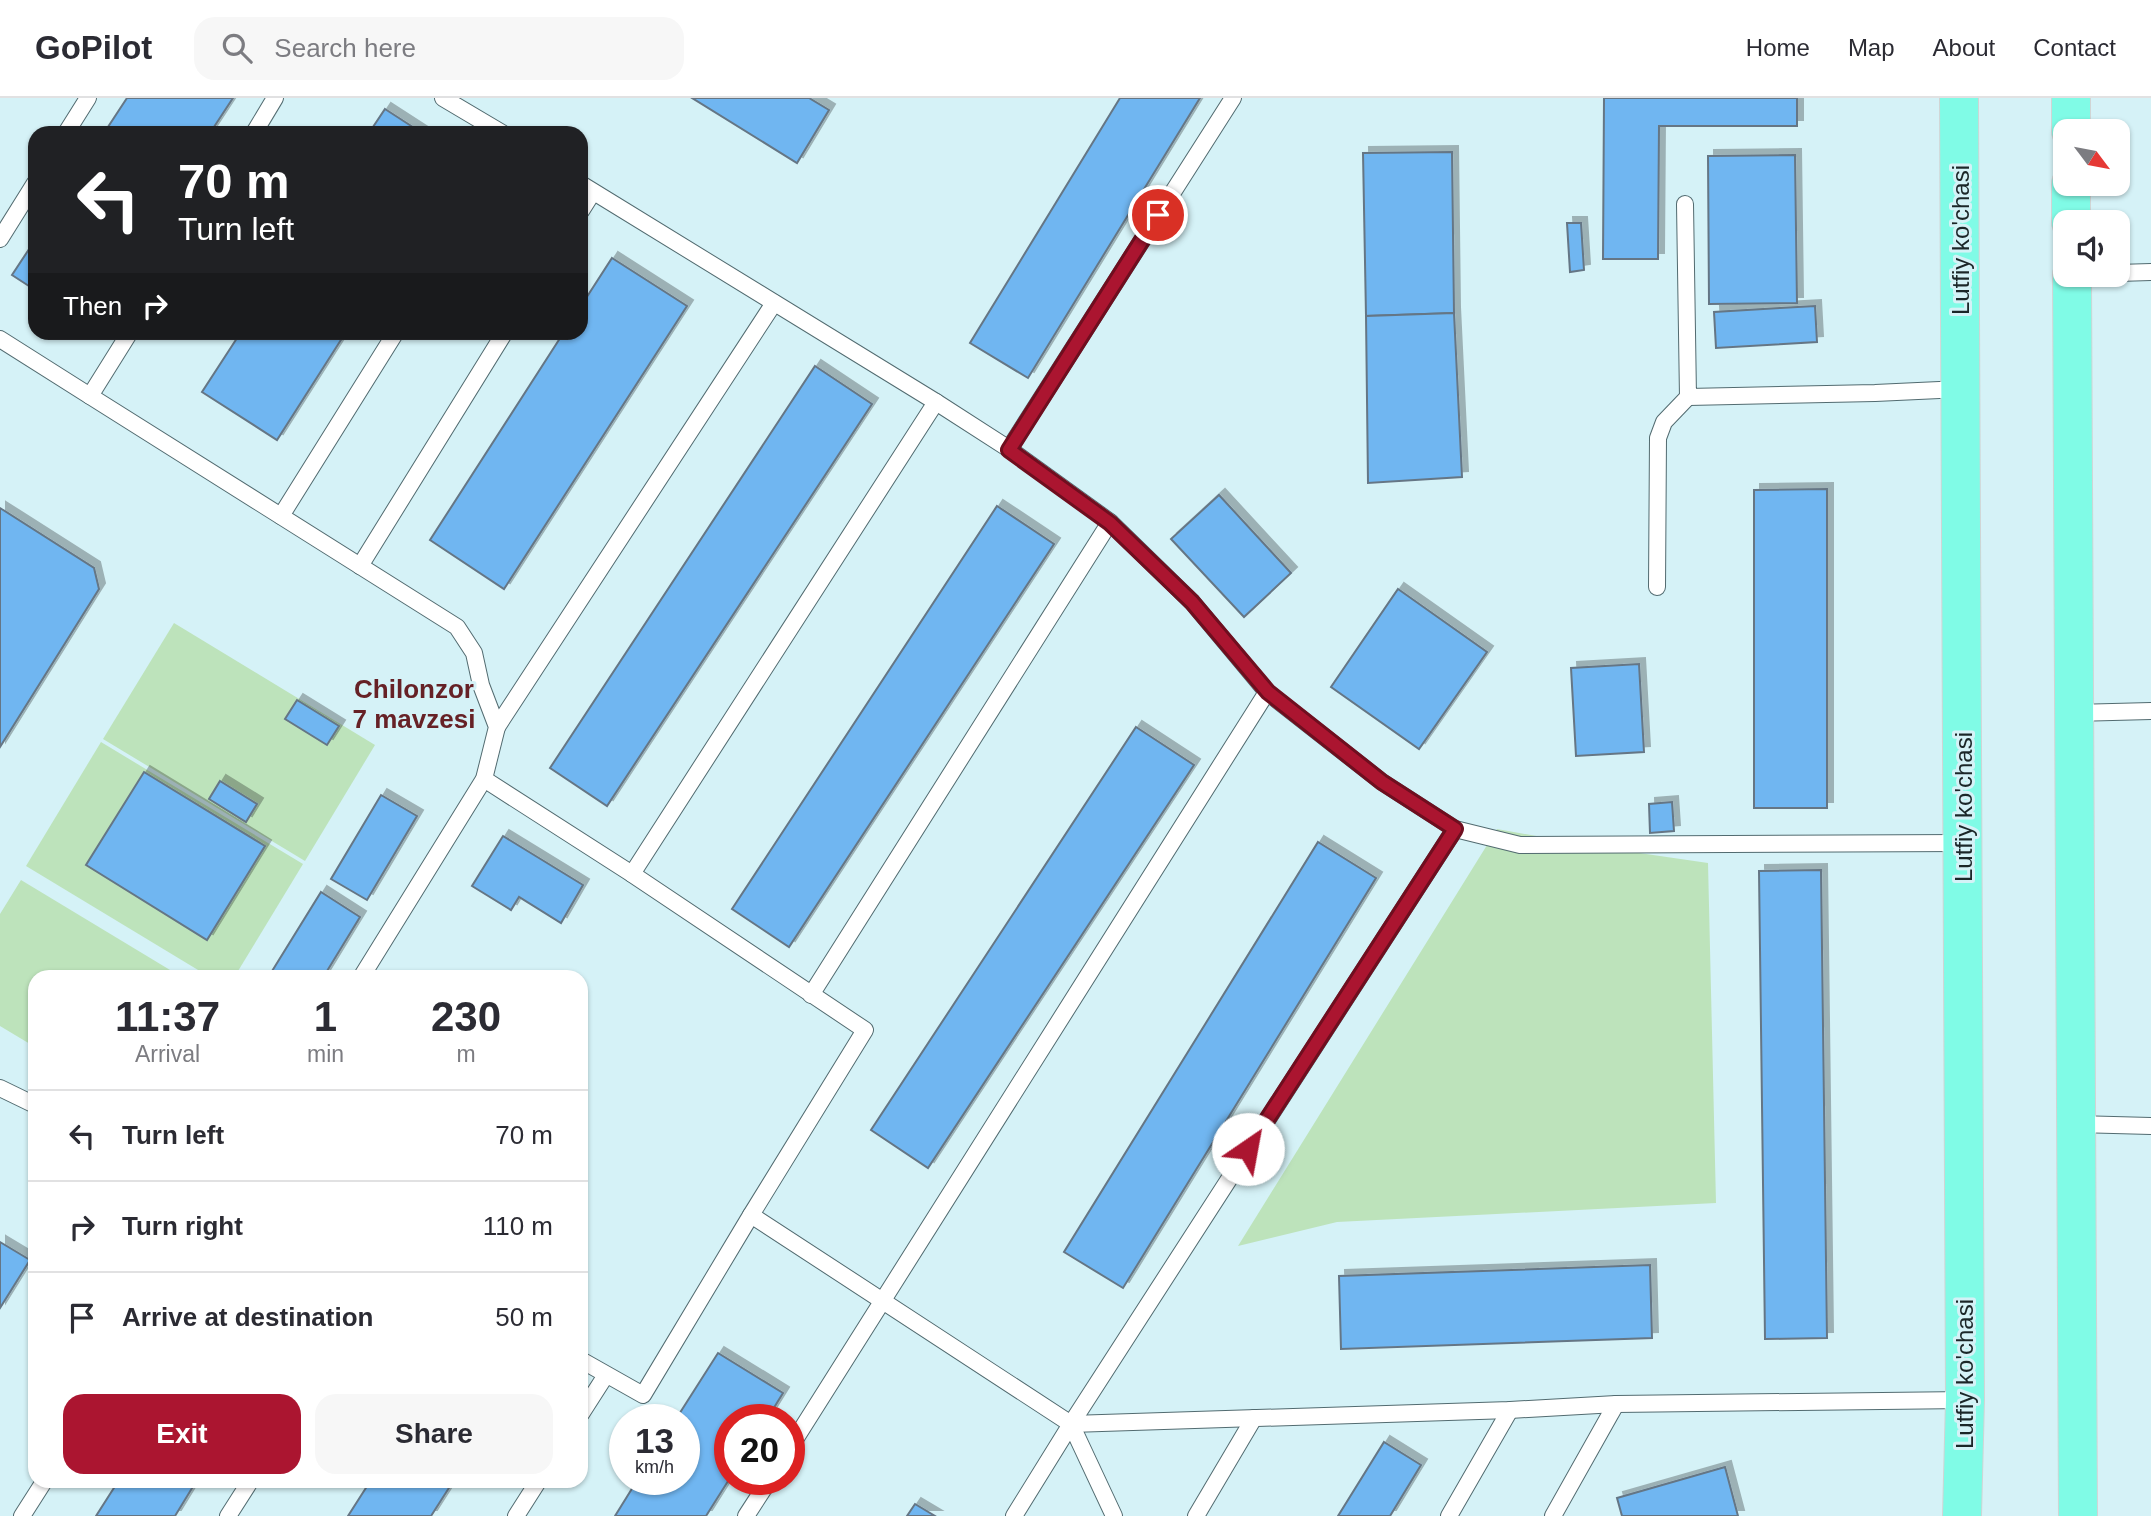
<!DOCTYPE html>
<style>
:root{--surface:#fff;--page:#f7f7f7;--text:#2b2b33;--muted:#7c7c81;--line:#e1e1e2;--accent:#ab1530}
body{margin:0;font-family:Helvetica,sans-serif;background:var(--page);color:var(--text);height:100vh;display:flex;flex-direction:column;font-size:26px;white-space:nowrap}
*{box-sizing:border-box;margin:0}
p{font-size:23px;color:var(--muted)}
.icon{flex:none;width:38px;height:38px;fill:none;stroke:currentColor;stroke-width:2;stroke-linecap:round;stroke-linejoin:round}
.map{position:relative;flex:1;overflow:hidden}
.details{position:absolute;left:28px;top:872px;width:560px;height:518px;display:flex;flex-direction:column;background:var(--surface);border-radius:21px;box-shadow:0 2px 5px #0004}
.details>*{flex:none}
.top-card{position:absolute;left:28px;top:28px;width:560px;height:214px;border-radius:21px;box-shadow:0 2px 5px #0004;background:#202124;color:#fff;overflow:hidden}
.needle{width:46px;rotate:122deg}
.buttons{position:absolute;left:2053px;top:21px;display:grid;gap:14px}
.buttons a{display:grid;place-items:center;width:77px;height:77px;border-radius:14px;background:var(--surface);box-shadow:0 2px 5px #0004;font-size:35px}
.speed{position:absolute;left:609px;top:1306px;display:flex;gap:14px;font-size:35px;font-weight:700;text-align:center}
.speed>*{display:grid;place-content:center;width:91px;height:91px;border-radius:50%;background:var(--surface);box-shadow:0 2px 5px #0004;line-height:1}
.speed small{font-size:18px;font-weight:400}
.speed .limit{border:10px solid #d22;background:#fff;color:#111}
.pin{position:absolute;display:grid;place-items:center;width:60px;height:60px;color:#fff;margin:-30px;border:4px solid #fff;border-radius:50%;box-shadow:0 2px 7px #0007}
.me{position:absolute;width:77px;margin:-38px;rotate:33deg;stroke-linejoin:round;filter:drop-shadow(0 0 5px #0008)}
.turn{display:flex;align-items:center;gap:24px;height:147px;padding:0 35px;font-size:32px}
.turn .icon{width:91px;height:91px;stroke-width:2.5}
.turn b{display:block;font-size:49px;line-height:60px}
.then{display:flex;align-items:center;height:66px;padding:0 35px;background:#0003;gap:14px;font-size:26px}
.eta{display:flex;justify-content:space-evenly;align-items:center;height:119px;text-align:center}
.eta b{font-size:42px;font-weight:700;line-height:49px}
.button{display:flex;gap:14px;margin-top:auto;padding:14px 35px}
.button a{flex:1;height:80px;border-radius:21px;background:var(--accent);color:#fff;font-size:28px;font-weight:700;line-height:80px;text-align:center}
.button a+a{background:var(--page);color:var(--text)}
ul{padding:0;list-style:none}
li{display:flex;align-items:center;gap:21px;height:91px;padding:0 35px;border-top:2px solid var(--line)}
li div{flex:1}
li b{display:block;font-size:26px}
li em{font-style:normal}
header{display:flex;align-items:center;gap:42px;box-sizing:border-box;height:98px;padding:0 35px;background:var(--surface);border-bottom:2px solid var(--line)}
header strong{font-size:33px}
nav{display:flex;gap:38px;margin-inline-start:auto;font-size:24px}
.search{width:490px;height:63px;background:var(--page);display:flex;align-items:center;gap:18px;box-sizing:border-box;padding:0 24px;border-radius:21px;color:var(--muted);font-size:26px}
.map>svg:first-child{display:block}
.green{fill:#bde3bb}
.building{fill:#6fb6f1;stroke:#657685;stroke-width:2;filter:url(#shadow)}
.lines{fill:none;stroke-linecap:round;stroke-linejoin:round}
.service-casing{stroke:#526b70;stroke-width:18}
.primary-casing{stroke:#d1d4d4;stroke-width:40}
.service{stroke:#fff;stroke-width:16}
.primary{stroke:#80fbe6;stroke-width:38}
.route-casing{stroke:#6f0e1f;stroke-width:18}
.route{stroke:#ab1530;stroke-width:12}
.labels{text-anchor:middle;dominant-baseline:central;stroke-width:6;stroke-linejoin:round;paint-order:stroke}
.street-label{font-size:24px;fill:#1b2628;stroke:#d5f2f7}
.neighbourhood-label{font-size:26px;font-weight:bold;fill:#662126;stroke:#d5f2f7}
</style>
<header>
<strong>GoPilot</strong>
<div class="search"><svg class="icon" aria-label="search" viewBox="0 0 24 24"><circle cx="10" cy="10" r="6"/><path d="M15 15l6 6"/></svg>Search here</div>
<nav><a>Home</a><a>Map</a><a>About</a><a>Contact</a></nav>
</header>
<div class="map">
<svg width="2151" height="1418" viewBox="0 0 2151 1418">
<defs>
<filter id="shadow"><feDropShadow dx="6" dy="-6" stdDeviation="0" flood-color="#0004"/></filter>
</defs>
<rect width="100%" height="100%" fill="#d5f2f7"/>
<g class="green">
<path d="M 174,525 L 375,647 L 305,763 L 103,641 Z"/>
<path d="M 101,644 L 303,766 L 235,878 L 208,878 L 26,768 Z"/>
<path d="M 1497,731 L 1598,749 L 1708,765 L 1716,1105 L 1337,1124 L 1238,1148 Z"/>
<path d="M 21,782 L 180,878 L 35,878 L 35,949 L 0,928 L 0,816 Z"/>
</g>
<g class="building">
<path d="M 127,0 L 233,0 L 210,35 L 104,35 Z"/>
<path d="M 692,0 L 809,0 L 829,12 L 797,65 Z"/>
<path d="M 1120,0 L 1200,0 L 1028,280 L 970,245 Z"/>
<path d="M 1604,0 L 1797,0 L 1797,28 L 1659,28 L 1658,161 L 1603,161 Z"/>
<path d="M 385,11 L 422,35 L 369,35 Z"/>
<path d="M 1452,54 L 1454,215 L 1366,218 L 1363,55 Z"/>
<path d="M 1795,57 L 1797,205 L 1709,206 L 1708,58 Z"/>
<path d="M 1567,125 L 1581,125 L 1584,172 L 1570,174 Z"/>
<path d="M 35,142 L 35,192 L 12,177 Z"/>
<path d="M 612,160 L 687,208 L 504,491 L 430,442 L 564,234 L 581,234 L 581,208 Z"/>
<path d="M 1815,208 L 1817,244 L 1716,250 L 1714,214 Z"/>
<path d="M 1454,215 L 1462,379 L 1368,385 L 1366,218 Z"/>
<path d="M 241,234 L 346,234 L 277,342 L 202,294 Z"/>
<path d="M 815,268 L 872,306 L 607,708 L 550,670 Z"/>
<path d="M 1827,391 L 1827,710 L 1754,710 L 1754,392 Z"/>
<path d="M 1219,397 L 1291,475 L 1244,519 L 1171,441 Z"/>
<path d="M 997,408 L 1054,446 L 789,849 L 732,811 Z"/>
<path d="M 0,410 L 94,470 L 99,491 L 0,649 Z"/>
<path d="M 1398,491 L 1487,554 L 1419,651 L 1331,589 Z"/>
<path d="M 1639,566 L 1644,654 L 1576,658 L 1571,570 Z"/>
<path d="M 297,602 L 339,628 L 327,647 L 285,621 Z"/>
<path d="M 1136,629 L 1194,667 L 928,1070 L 871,1032 Z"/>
<path d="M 144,674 L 265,748 L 207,842 L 86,767 Z"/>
<path d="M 220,683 L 257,706 L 246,724 L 209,701 Z"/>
<path d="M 381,697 L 417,718 L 367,802 L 331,781 Z"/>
<path d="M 1672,704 L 1674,733 L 1650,735 L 1649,706 Z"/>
<path d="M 503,738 L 583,787 L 561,825 L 519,799 L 511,812 L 472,788 Z"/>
<path d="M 1318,744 L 1376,780 L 1123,1190 L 1064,1154 Z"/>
<path d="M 1821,772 L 1827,1240 L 1765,1241 L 1759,773 Z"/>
<path d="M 321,794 L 360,819 L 324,878 L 269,878 Z"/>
<path d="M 0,1144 L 30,1162 L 0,1210 Z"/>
<path d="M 1650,1167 L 1652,1240 L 1341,1251 L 1339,1178 Z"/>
<path d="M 718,1255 L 783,1295 L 767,1321 L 730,1321 L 730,1380 L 706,1418 L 615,1418 L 638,1381 L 684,1381 L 684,1321 L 676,1321 Z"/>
<path d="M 1384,1344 L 1421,1367 L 1390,1418 L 1338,1418 Z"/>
<path d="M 1725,1369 L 1738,1418 L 1622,1418 L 1617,1400 Z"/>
<path d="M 119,1382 L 197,1382 L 175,1418 L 96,1418 Z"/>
<path d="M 371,1382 L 454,1382 L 431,1418 L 348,1418 Z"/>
<path d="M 915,1406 L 935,1418 L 907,1418 Z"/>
</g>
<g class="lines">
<g class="service-casing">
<g id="service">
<path d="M 443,0 L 502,35"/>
<path d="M 66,35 L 88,0"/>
<path d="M 254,35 L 275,0"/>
<path d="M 581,86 L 936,304 L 1009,351 L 1110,424 L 1192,504 L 1267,594 L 1382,684 L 1455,731 L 1520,747 L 1963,745"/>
<path d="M 1685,106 L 1688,299 L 1875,295 L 1961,291"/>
<path d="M 581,113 L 593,94"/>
<path d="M 0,141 L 35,85"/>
<path d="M 2118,175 L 2151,174"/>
<path d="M 0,241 L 90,298 L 130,234"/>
<path d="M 90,298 L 457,529 L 474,555 L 481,587 L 497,629 L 484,681 L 362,878"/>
<path d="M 1009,351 L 1233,0"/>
<path d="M 281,418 L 396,234"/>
<path d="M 360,468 L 505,234"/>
<path d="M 1657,489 L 1658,340 L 1664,324 L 1688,299"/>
<path d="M 2074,615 L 2151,613"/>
<path d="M 497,629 L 774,205"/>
<path d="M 484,681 L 632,776"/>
<path d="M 811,897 L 1110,424"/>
<path d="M 0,990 L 35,1007"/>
<path d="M 2076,1026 L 2151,1028"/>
<path d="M 751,1117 L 1071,1326 L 1114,1418"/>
<path d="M 581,1262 L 643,1297 L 751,1117 L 865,932 L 632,776 L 936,304"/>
<path d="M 581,1316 L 606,1277"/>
<path d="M 1071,1326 L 1510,1312 L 1616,1306 L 1965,1302"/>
<path d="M 789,1351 L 1267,594"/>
<path d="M 22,1418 L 45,1382"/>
<path d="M 228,1418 L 251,1382"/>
<path d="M 516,1418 L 539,1382"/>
<path d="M 746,1418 L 770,1381"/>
<path d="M 1014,1418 L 1071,1326 L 1455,731"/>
<path d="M 1196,1418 L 1254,1320"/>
<path d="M 1449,1418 L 1510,1312"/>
<path d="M 1553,1418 L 1616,1306"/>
</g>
</g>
<g class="primary-casing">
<g id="primary">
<path d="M 1959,0 L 1965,1302 L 1962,1418"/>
<path d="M 2071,0 L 2071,33"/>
<path d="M 2071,86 L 2071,124"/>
<path d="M 2072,177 L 2078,1418"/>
</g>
</g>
<use href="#service" class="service"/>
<use href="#primary" class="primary"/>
</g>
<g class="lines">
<g class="route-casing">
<path id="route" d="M 1158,117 L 1009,352 L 1110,425 L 1192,504 L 1268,594 L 1382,684 L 1455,731 L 1248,1051"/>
</g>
<use href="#route" class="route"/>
</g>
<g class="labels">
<g class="street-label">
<text transform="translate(1960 142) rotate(-90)">Lutfiy ko'chasi</text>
<text transform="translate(1963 709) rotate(-90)">Lutfiy ko'chasi</text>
<text transform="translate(1964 1276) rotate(-90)">Lutfiy ko'chasi</text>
</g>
<g class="neighbourhood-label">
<text x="414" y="591">Chilonzor<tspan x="414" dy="30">7 mavzesi</tspan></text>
</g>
</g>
</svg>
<div class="buttons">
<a><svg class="needle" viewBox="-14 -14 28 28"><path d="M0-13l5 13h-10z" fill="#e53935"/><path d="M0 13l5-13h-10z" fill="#7c7c81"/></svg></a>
<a><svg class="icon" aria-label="sound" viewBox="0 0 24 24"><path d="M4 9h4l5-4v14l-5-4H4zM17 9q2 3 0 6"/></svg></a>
</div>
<div class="speed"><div>13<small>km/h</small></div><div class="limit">20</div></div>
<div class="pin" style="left:1158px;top:117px;background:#d93025"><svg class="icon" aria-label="arrive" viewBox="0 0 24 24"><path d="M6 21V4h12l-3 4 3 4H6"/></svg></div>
<svg class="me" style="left:1248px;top:1051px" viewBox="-20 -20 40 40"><circle r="19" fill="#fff"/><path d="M0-13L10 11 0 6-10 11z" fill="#ab1530"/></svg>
<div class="top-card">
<div class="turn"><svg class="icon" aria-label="left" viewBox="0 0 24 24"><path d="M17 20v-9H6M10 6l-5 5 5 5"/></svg><div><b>70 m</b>Turn left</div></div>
<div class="then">Then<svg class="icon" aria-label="right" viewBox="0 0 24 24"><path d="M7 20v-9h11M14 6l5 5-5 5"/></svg></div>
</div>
<section class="details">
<div class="eta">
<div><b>11:37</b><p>Arrival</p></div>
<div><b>1</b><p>min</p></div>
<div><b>230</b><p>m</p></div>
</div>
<ul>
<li><svg class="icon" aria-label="left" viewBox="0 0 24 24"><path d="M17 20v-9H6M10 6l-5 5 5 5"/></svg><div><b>Turn left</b></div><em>70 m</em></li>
<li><svg class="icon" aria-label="right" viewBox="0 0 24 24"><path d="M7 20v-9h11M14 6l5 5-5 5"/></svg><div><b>Turn right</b></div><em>110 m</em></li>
<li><svg class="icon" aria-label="arrive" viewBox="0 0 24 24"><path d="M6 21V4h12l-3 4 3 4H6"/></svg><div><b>Arrive at destination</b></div><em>50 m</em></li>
</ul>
<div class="button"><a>Exit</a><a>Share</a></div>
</section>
</div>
